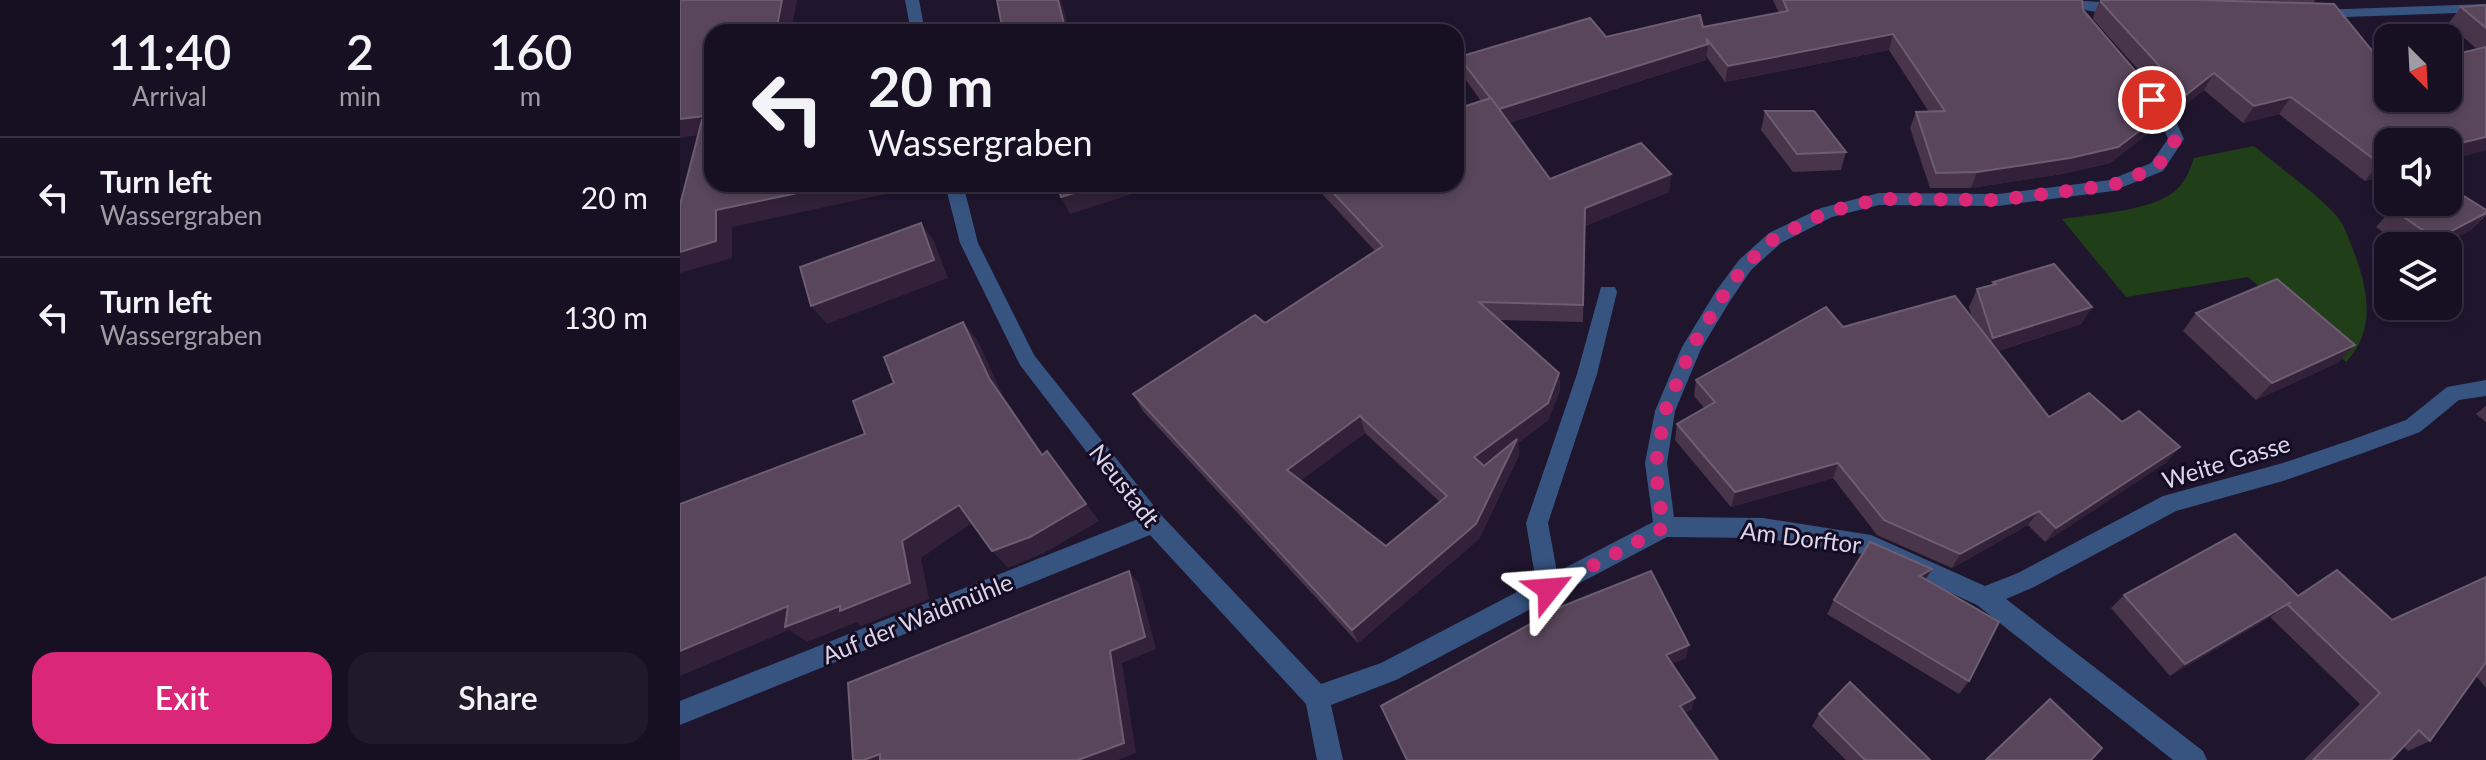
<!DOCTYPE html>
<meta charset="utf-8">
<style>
:root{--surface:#171022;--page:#20192a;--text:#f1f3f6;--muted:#9e9da5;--line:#363040;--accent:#db2777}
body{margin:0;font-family:Lato,sans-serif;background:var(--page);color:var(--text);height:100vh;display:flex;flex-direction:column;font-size:30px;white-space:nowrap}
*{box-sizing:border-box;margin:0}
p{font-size:26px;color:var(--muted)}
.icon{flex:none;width:44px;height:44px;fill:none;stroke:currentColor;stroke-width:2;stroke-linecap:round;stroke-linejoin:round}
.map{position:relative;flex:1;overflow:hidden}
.sheet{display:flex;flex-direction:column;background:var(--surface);width:680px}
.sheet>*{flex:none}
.banner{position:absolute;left:24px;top:24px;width:760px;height:168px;border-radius:24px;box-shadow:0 4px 12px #0003,0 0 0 2px var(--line);background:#171022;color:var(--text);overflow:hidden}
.needle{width:52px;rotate:156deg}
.fabs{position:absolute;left:1694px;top:24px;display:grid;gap:16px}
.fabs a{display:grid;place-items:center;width:88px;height:88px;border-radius:16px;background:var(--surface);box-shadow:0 4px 12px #0003,0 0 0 2px var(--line);font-size:40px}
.pin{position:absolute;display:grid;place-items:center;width:68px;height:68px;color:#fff;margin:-34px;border:4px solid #fff;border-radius:50%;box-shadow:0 2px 8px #0007}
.me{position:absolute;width:88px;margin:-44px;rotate:62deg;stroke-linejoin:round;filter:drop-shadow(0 0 6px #0008)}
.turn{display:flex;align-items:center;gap:28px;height:168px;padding:0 32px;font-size:36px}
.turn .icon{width:104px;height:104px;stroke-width:2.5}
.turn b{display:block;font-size:56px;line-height:68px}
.eta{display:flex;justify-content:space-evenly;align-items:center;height:136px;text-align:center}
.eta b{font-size:48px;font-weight:600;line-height:56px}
.cta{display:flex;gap:16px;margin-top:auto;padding:16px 32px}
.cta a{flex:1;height:92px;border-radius:24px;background:var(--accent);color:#fff;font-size:32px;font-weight:600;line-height:92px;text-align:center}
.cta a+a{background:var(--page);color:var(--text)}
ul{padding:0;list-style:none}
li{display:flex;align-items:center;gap:24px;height:120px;padding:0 32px;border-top:2px solid var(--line)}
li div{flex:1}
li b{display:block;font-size:30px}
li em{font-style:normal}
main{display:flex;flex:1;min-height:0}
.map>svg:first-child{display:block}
.green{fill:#203e17}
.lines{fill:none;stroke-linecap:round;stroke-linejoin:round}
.minor{fill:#375481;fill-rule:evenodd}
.wall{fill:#49354a;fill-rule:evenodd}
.shaded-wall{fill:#322138}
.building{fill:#59465b;stroke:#6d5d71;stroke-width:2;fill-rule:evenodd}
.route{stroke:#db2777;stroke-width:14;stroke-dasharray:0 25.2}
.labels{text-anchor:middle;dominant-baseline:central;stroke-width:6;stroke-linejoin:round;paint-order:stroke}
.street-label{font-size:24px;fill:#dbd6e7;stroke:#150c24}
</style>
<main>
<section class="sheet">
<div class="eta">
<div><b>11:40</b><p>Arrival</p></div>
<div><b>2</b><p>min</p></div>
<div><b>160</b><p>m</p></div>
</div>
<ul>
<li><svg class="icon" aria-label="left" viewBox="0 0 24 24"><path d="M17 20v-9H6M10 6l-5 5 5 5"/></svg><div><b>Turn left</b><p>Wassergraben</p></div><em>20 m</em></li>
<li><svg class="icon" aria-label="left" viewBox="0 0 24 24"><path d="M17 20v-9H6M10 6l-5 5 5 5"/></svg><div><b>Turn left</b><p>Wassergraben</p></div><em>130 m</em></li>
</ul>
<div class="cta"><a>Exit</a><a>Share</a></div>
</section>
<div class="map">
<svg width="1806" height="760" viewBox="0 0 1806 760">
<rect width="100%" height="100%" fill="#1f162e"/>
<path class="green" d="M 1574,146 C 1600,168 1631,189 1655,214 C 1663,222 1668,236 1672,247 C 1687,285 1698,329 1666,362 L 1568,277 L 1446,297 L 1382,219 C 1413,214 1474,211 1496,190 C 1506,181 1510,170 1514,158 Z"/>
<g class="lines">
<g class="minor">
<path d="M 225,0 L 239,0 L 245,32 L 231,32 Z"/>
<path d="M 1385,0 L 1442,3 L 1449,7 C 1435,18 1398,12 1385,0 Z"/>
<path d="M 1806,4 L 1806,12 L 1638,18 L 1631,14 L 1638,10 Z"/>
<path d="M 1467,89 C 1487,97 1496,121 1504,139 L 1483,171 L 1433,191 L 1318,206 L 1199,205 L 1152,217 L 1101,243 L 1071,270 L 1050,301 L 1021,349 L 995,411 L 987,463 L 994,517 L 1083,518 L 1191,535 L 1305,586 L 1338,573 L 1483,496 L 1603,463 L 1671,440 L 1726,420 L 1767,387 L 1806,380 L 1806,396 L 1779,400 L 1740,432 L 1683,453 L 1603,481 L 1496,511 L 1354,587 L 1326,599 L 1523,751 L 1527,760 L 1493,760 L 1297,605 L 1189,555 L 1083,538 L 987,537 L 716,680 L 651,705 L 663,760 L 637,760 L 626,704 L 470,535 L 0,725 L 0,701 L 458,519 L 340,365 L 280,243 L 265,184 L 283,184 L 298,243 L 354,355 L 482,516 L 641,684 L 701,663 L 856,582 L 846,523 L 897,374 L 921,287 L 935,287 L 937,292 L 917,374 L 868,523 L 877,572 L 973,522 L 965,463 L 975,411 L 1002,347 L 1036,291 L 1059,260 L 1089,233 L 1141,208 L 1199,193 L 1318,194 L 1430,180 L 1471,163 L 1488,139 L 1479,117 L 1459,94 Z"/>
</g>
</g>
<g class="wall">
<path d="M 1093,0 L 1402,0 L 1403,10 L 1479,125 L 1430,163 L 1382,174 L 1291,188 L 1250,188 L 1230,128 L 1236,112 L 1249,112 L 1209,50 L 1045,82 L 1026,56 L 1026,60 L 829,123 L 870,179 L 991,174 L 989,192 L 905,226 L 903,322 L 819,320 L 879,373 L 880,390 L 868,420 L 838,443 L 839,455 L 799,539 L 678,643 L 463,411 L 453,394 L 585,323 L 695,251 L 633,184 L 776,184 L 801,101 L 781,73 L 779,57 L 926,37 L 1023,27 L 1099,13 ZM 685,433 L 760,502 L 706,546 L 621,480 Z"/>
<path d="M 1420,0 L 1635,0 L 1633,4 L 1708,70 L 1797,49 L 1768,24 L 1781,7 L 1806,5 L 1806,150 L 1768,160 L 1768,142 L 1708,142 L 1708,175 L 1685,181 L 1599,114 L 1563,123 L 1524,90 L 1496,112 L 1413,19 L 1414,14 Z"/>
<path d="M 1085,111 L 1166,152 L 1161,170 L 1113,172 L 1081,130 Z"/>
<path d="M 1712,209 L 1806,210 L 1806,215 L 1791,230 L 1760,246 L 1723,246 L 1696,227 Z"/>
<path d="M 1313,282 L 1412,307 L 1401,324 L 1318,351 L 1369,417 L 1487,462 L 1365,542 L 1348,525 L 1272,568 L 1197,535 L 1153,478 L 1051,507 L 995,440 L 997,424 L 1025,409 L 1014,396 L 1016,380 L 1163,327 L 1292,318 L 1289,307 L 1297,289 L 1311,286 Z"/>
<path d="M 1516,313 L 1659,362 L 1576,400 L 1503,331 Z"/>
<path d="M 1806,406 L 1806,422 L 1796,414 Z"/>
<path d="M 1252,569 L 1246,579 L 1289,681 L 1279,694 L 1147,614 L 1154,600 Z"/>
<path d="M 1806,577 L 1806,688 L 1796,676 L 1750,741 L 1728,751 L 1723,746 L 1711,760 L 1624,760 L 1680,704 L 1590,617 L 1592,616 L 1490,676 L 1431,608 L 1444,595 L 1618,596 L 1712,620 Z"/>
<path d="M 1139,714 L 1250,760 L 1166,760 L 1132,726 Z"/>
</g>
<g class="shaded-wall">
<path d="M 102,0 L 117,0 L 111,32 L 96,32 Z"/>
<path d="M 378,0 L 381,0 L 390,32 L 386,32 Z"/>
<path d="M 1213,34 L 1209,50 L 1045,82 L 1048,66 Z"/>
<path d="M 1028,44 L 1026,60 L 819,126 L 818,110 Z"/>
<path d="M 1534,73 L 1524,90 L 1496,112 L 1506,95 Z"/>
<path d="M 1611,97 L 1599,114 L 1563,123 L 1574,106 Z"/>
<path d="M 1488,109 L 1479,125 L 1430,163 L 1382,174 L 1291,188 L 1297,172 Z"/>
<path d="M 32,115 L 32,133 L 0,138 L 0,119 Z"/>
<path d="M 1806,137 L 1806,150 L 1768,160 L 1768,146 Z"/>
<path d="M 1708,161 L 1708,175 L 1685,181 L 1699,163 Z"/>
<path d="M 991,174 L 989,192 L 905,226 L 903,322 L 905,208 Z"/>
<path d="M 160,184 L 219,184 L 220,191 L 52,227 L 52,258 L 0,273 L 0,252 L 36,210 Z"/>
<path d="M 423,184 L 448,184 L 452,194 L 390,214 L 381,197 Z"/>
<path d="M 1806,213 L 1791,230 L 1760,246 L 1749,246 L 1756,239 Z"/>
<path d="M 241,223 L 254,241 L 268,278 L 147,324 L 131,306 Z"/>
<path d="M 1412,307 L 1401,324 L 1304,355 L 1313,338 Z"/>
<path d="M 283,322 L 298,341 L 323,396 L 375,472 L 362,455 L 309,378 Z"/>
<path d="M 1675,345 L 1659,362 L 1576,400 L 1592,383 Z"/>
<path d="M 879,373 L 880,390 L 868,420 L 838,443 L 839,455 L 799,539 L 678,643 L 672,630 L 794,457 Z"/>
<path d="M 680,416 L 685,433 L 614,486 L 607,470 Z"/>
<path d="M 1500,447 L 1487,462 L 1365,542 L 1376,528 Z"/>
<path d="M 367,451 L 419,521 L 364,553 L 328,568 L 312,551 Z"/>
<path d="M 1158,463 L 1153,478 L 1051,507 L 1055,492 Z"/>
<path d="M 279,505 L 295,521 L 241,558 L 249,599 L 181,626 L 177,622 L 127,642 L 109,630 L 0,676 L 0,651 L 222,541 Z"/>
<path d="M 1359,511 L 1348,525 L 1272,568 L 1280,554 Z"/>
<path d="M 1252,569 L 1243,583 L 1240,576 Z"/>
<path d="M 449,571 L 459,584 L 476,649 L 442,663 L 456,753 L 438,760 L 398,760 L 430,651 Z"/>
<path d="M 1611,602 L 1592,616 L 1490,676 L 1505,664 Z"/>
<path d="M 1009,645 L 1006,658 L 983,668 L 986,655 Z"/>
<path d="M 1015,698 L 1012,709 L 998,718 L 1000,706 Z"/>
<path d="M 200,754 L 211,760 L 184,760 Z"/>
</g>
<g class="building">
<path d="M 0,0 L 102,0 L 96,32 L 32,32 L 32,115 L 0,119 Z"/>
<path d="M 317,0 L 378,0 L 386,32 L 323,32 Z"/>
<path d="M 1103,0 L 1402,0 L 1403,10 L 1488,109 L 1438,147 L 1390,158 L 1297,172 L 1256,173 L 1236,112 L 1265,111 L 1213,34 L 1048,66 L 1026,38 L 1028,44 L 819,109 L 779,57 L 910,18 L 926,37 L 1020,15 L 1023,27 L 1108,11 Z"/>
<path d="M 1421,0 L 1519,0 L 1654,4 L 1708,70 L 1708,98 L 1768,98 L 1768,56 L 1806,47 L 1806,137 L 1768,146 L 1768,142 L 1708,142 L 1708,161 L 1699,163 L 1611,97 L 1574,106 L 1534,73 L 1506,95 L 1421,2 Z"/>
<path d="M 1806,5 L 1806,28 L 1781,7 Z"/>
<path d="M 195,28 L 195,32 L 178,32 Z"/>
<path d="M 811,98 L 870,179 L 961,143 L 991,174 L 905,208 L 903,305 L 799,302 L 879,373 L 868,403 L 794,457 L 804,466 L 837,439 L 796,524 L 672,630 L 453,394 L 575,315 L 585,323 L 703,246 L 645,184 L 776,184 L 776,109 ZM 680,416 L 767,496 L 706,546 L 607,470 Z"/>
<path d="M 1085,111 L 1134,111 L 1166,152 L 1117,154 Z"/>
<path d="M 22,120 L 32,121 L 32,184 L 160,184 L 36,210 L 36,241 L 0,252 L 0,205 Z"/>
<path d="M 377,184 L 423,184 L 381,197 Z"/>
<path d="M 1768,186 L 1806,210 L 1806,213 L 1756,239 L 1712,209 L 1725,202 L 1768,202 Z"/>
<path d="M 241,223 L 254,260 L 131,306 L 120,267 Z"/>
<path d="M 1374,264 L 1412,307 L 1313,338 L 1297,289 L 1316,284 L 1313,282 Z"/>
<path d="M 1597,279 L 1675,345 L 1592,383 L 1516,313 Z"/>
<path d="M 1275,296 L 1369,417 L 1409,393 L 1442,422 L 1459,411 L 1500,447 L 1376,528 L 1359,511 L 1280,554 L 1204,520 L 1158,463 L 1055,492 L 997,424 L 1035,402 L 1016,380 L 1146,307 L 1163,327 Z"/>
<path d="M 283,322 L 309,378 L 362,455 L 367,451 L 406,504 L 350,537 L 312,551 L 279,505 L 222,541 L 230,583 L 160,611 L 160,606 L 105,627 L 108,606 L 0,651 L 0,504 L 185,434 L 173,401 L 214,383 L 204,357 Z"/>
<path d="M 1555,534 L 1618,596 L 1657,570 L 1712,620 L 1806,577 L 1806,662 L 1750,741 L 1739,730 L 1711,760 L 1633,760 L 1700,693 L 1607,604 L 1611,602 L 1505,664 L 1444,595 Z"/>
<path d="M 1190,542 L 1252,569 L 1240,576 L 1319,622 L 1289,681 L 1154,600 Z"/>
<path d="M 449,571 L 465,637 L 430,651 L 444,743 L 398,760 L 200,760 L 200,754 L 184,760 L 173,760 L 168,683 Z"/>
<path d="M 971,571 L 1009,645 L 986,655 L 1015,698 L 1000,706 L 1038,760 L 727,760 L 701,706 L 883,606 Z"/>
<path d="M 1170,682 L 1250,760 L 1185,760 L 1139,714 Z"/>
<path d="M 1370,699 L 1422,748 L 1411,760 L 1306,760 Z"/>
</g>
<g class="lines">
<path class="route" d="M 869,589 L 985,527 L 978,496 L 976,463 L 985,411 L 1012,347 L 1043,296 L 1065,265 L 1095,238 L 1147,212 L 1199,199 L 1318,200 L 1433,185 L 1477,167 L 1496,139 L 1486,115 L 1472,100"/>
</g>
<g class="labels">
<g class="street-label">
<text transform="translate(1546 461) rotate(-17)">Weite Gasse</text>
<text transform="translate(445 485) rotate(52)">Neustadt</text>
<text transform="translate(1121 537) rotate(7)">Am Dorftor</text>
<text transform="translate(237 618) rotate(-22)">Auf der Waidmühle</text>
</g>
</g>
</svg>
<div class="fabs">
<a><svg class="needle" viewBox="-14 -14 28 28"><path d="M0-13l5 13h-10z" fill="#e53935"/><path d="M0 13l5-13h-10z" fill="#9e9da5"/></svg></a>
<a><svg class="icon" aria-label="sound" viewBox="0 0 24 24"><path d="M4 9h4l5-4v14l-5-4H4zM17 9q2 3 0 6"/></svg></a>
<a><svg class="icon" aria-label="layers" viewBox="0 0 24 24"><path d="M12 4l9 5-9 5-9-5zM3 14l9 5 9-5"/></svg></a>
</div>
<div class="pin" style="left:1472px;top:100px;background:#d93025"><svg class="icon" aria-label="arrive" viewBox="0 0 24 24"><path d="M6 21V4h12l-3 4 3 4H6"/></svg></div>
<svg class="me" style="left:869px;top:589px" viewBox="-20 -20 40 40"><path d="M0-17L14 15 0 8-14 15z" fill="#db2777" stroke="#fff" stroke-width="4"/></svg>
<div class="banner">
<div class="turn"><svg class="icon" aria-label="left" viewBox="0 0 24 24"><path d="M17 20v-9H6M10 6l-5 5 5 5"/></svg><div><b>20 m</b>Wassergraben</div></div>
</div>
</div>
</main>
